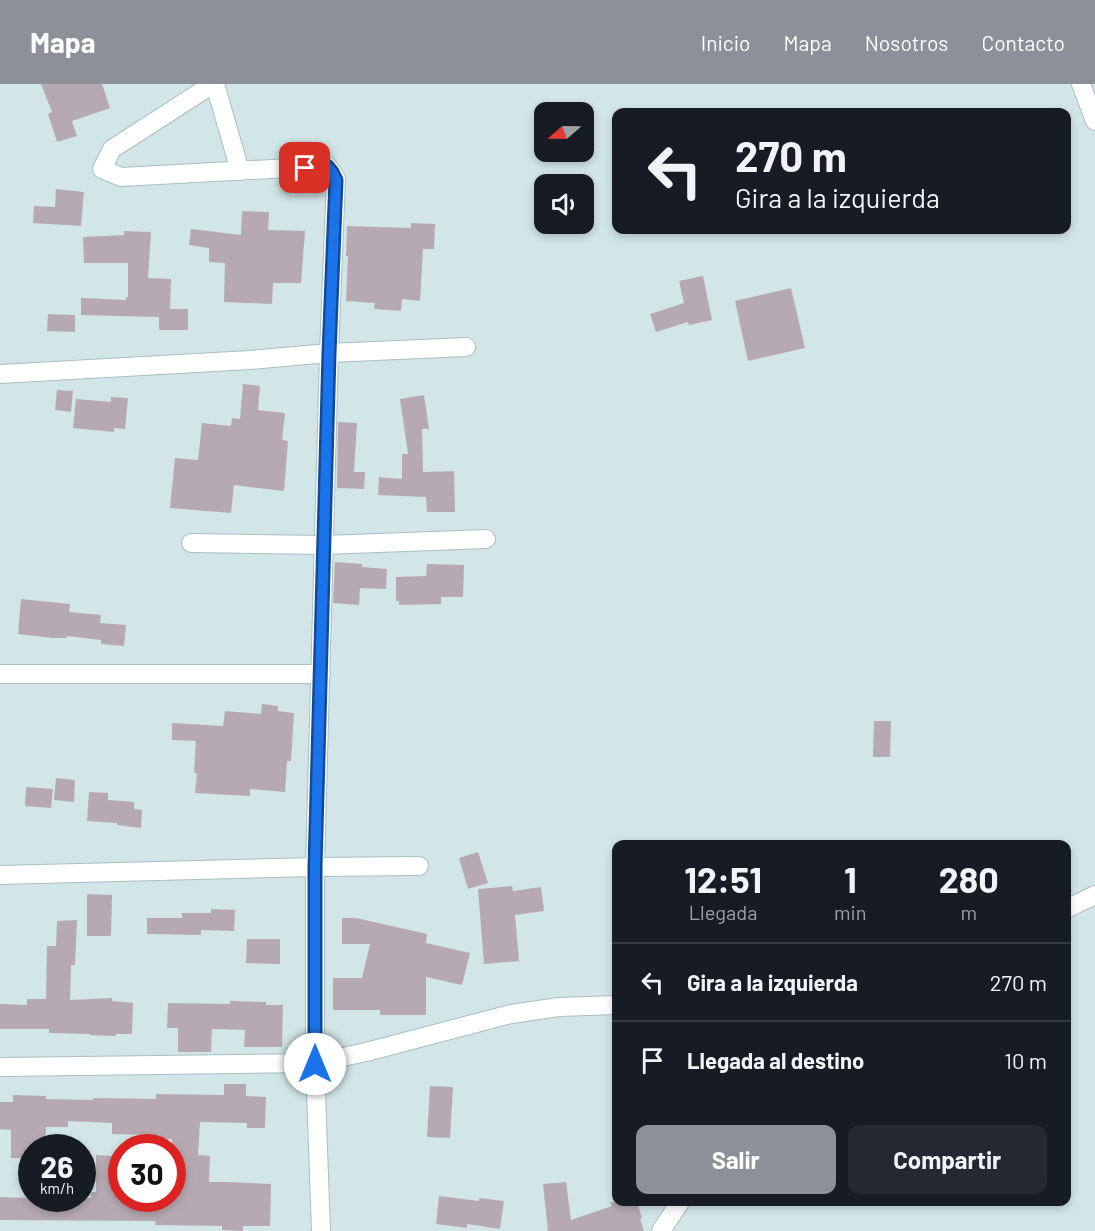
<!DOCTYPE html>
<html lang="es">
<style>
:root{--surface:#171b24;--page:#242831;--text:#f1f3f6;--muted:#9ea1a6;--line:#363941;--accent:#8c9099}
body{margin:0;font-family:Barlow,sans-serif;background:var(--page);color:var(--text);height:100vh;display:flex;flex-direction:column;font-size:22px;white-space:nowrap}
*{box-sizing:border-box;margin:0}
p{font-size:20px;color:var(--muted)}
.icon{flex:none;width:33px;height:33px;fill:none;stroke:currentColor;stroke-width:2;stroke-linecap:round;stroke-linejoin:round}
.map{position:relative;flex:1;overflow:hidden}
.details{position:absolute;left:612px;top:756px;width:459px;height:366px;display:flex;flex-direction:column;background:var(--surface);border-radius:12px;box-shadow:0 3px 9px #0003}
.details>*{flex:none}
.banner{position:absolute;left:612px;top:24px;width:459px;height:126px;border-radius:12px;box-shadow:0 3px 9px #0003;background:#171b24;color:var(--text);overflow:hidden}
.needle{width:39px;rotate:250deg}
.controls{position:absolute;left:534px;top:18px;display:grid;gap:12px}
.controls a{display:grid;place-items:center;width:60px;height:60px;border-radius:12px;background:var(--surface);box-shadow:0 3px 9px #0003;font-size:30px}
.speed{position:absolute;left:18px;top:1050px;display:flex;gap:12px;font-size:30px;font-weight:700;text-align:center}
.speed>*{display:grid;place-content:center;width:78px;height:78px;border-radius:50%;background:var(--surface);box-shadow:0 3px 9px #0003;line-height:1}
.speed small{font-size:15px;font-weight:400}
.speed .limit{border:9px solid #d22;background:#fff;color:#111}
.pin{position:absolute;display:grid;place-items:center;width:51px;height:51px;color:#fff;margin:-26px;border-radius:12px;box-shadow:0 3px 9px #0006}
.me{position:absolute;width:66px;margin:-33px;rotate:0deg;stroke-linejoin:round;filter:drop-shadow(0 0 4px #0008)}
.turn{display:flex;align-items:center;gap:21px;height:126px;padding:0 24px;font-size:27px}
.turn .icon{width:78px;height:78px;stroke-width:2.5}
.turn b{display:block;font-size:42px;line-height:51px}
.eta{display:flex;justify-content:space-evenly;align-items:center;height:102px;text-align:center}
.eta b{font-size:36px;font-weight:700;line-height:42px}
.action{display:flex;gap:12px;margin-top:auto;padding:12px 24px}
.action a{flex:1;height:69px;border-radius:12px;background:var(--accent);color:#fff;font-size:24px;font-weight:700;line-height:69px;text-align:center}
.action a+a{background:var(--page);color:var(--text)}
ul{padding:0;list-style:none}
li{display:flex;align-items:center;gap:18px;height:78px;padding:0 24px;border-top:2px solid var(--line)}
li div{flex:1}
li b{display:block;font-size:22px}
li em{font-style:normal}
header{display:flex;align-items:center;gap:36px;box-sizing:border-box;height:84px;padding:0 30px;background:var(--accent);color:#fff}
header strong{font-size:28px}
nav{display:flex;gap:33px;margin-inline-start:auto;font-size:21px}
.map>svg:first-child{display:block}
.building{fill:#b6a9b2}
.lines{fill:none;stroke-linecap:round;stroke-linejoin:round}
.street-casing{stroke:#abbec0;stroke-width:20}
.street{stroke:#fff;stroke-width:18}
.route-casing{stroke:#114b97;stroke-width:15}
.route{stroke:#1a73e8;stroke-width:10}
</style>
<header>
<strong>Mapa</strong>
<nav><a>Inicio</a><a>Mapa</a><a>Nosotros</a><a>Contacto</a></nav>
</header>
<div class="map">
<svg width="1095" height="1147" viewBox="0 0 1095 1147">
<rect width="100%" height="100%" fill="#d2e6e7"/>
<g class="building">
<path d="M 41,0 L 102,0 L 110,24 L 72,37 L 77,52 L 57,58 L 48,30 L 52,28 Z"/>
<path d="M 56,105 L 84,108 L 81,142 L 33,139 L 34,122 L 55,123 Z"/>
<path d="M 242,127 L 269,128 L 268,146 L 305,147 L 301,199 L 273,199 L 272,220 L 224,218 L 225,179 L 209,178 L 209,164 L 189,161 L 191,145 L 241,151 Z"/>
<path d="M 411,139 L 435,140 L 434,165 L 423,165 L 420,217 L 402,215 L 401,227 L 374,225 L 375,219 L 346,217 L 348,172 L 346,172 L 347,142 L 411,144 Z"/>
<path d="M 124,147 L 151,148 L 148,194 L 171,195 L 170,225 L 188,225 L 188,246 L 159,246 L 159,233 L 81,231 L 81,214 L 126,216 L 126,213 L 128,213 L 128,179 L 84,179 L 83,153 L 124,151 Z"/>
<path d="M 703,192 L 712,236 L 689,241 L 688,238 L 656,248 L 650,230 L 684,219 L 679,197 Z"/>
<path d="M 791,204 L 805,264 L 748,277 L 735,217 Z"/>
<path d="M 48,230 L 75,231 L 75,248 L 47,247 Z"/>
<path d="M 243,300 L 260,302 L 258,326 L 285,329 L 282,356 L 288,357 L 284,407 L 234,401 L 231,429 L 170,424 L 175,374 L 198,376 L 202,339 L 231,342 L 232,334 L 240,335 Z"/>
<path d="M 57,306 L 73,307 L 71,328 L 55,326 Z"/>
<path d="M 424,311 L 429,345 L 422,345 L 423,388 L 454,387 L 455,428 L 427,428 L 426,413 L 378,411 L 379,393 L 402,395 L 402,370 L 408,370 L 400,315 Z"/>
<path d="M 111,313 L 128,314 L 125,345 L 114,344 L 114,348 L 73,344 L 76,315 L 111,318 Z"/>
<path d="M 338,338 L 357,339 L 354,388 L 365,388 L 364,405 L 337,404 Z"/>
<path d="M 335,478 L 362,480 L 362,483 L 387,485 L 386,505 L 360,504 L 359,521 L 333,519 Z"/>
<path d="M 427,480 L 464,481 L 463,513 L 441,513 L 441,520 L 399,521 L 399,517 L 396,517 L 396,493 L 426,492 Z"/>
<path d="M 21,515 L 70,520 L 69,528 L 101,531 L 100,539 L 126,541 L 124,562 L 101,560 L 101,556 L 67,552 L 67,554 L 53,554 L 18,550 Z"/>
<path d="M 262,620 L 278,622 L 278,627 L 294,629 L 291,677 L 287,677 L 285,708 L 250,705 L 250,712 L 195,709 L 197,689 L 194,689 L 196,657 L 172,656 L 172,639 L 223,642 L 225,627 L 261,630 Z"/>
<path d="M 874,637 L 891,637 L 890,673 L 873,673 Z"/>
<path d="M 56,694 L 75,696 L 74,718 L 54,716 Z"/>
<path d="M 26,703 L 53,705 L 51,724 L 25,722 Z"/>
<path d="M 89,708 L 108,709 L 108,716 L 134,718 L 134,725 L 142,726 L 141,744 L 117,741 L 117,739 L 87,737 Z"/>
<path d="M 478,768 L 488,799 L 468,805 L 459,774 Z"/>
<path d="M 512,802 L 513,807 L 541,803 L 544,827 L 515,831 L 519,877 L 484,880 L 478,805 Z"/>
<path d="M 87,810 L 112,811 L 111,852 L 87,852 Z"/>
<path d="M 211,825 L 235,826 L 234,847 L 201,846 L 201,851 L 147,850 L 147,834 L 182,834 L 182,829 L 211,829 Z"/>
<path d="M 342,834 L 356,834 L 427,850 L 426,859 L 470,869 L 462,901 L 426,893 L 426,931 L 380,931 L 380,926 L 333,926 L 333,894 L 362,894 L 370,860 L 342,860 Z"/>
<path d="M 77,836 L 75,881 L 71,881 L 70,916 L 112,914 L 112,917 L 133,919 L 132,950 L 116,950 L 116,952 L 90,951 L 90,950 L 49,949 L 49,945 L 0,945 L 0,920 L 27,921 L 27,915 L 46,915 L 47,862 L 56,862 L 57,837 Z"/>
<path d="M 247,855 L 280,855 L 280,880 L 246,879 Z"/>
<path d="M 230,917 L 266,918 L 266,921 L 283,921 L 282,963 L 244,963 L 245,946 L 212,945 L 211,968 L 178,968 L 178,944 L 167,944 L 168,919 L 230,920 Z"/>
<path d="M 224,1000 L 246,1000 L 246,1012 L 266,1013 L 265,1044 L 247,1044 L 247,1039 L 200,1038 L 198,1071 L 210,1072 L 209,1098 L 228,1098 L 271,1100 L 270,1142 L 243,1142 L 243,1147 L 222,1146 L 222,1142 L 155,1141 L 156,1137 L 0,1136 L 0,1113 L 32,1114 L 91,1114 L 91,1108 L 96,1108 L 96,1071 L 115,1072 L 114,1109 L 122,1109 L 122,1114 L 172,1114 L 172,1055 L 155,1054 L 155,1051 L 112,1050 L 112,1039 L 68,1037 L 68,1043 L 46,1043 L 45,1064 L 32,1064 L 32,1074 L 11,1074 L 11,1046 L 0,1045 L 0,1018 L 13,1018 L 13,1011 L 46,1012 L 46,1015 L 93,1016 L 93,1014 L 156,1015 L 156,1010 L 224,1011 Z"/>
<path d="M 430,1002 L 453,1003 L 450,1054 L 427,1053 Z"/>
<path d="M 566,1098 L 571,1136 L 612,1122 L 610,1118 L 637,1118 L 642,1134 L 640,1135 L 644,1147 L 548,1147 L 543,1100 Z"/>
<path d="M 439,1112 L 479,1117 L 479,1114 L 504,1117 L 500,1145 L 467,1140 L 467,1144 L 436,1140 Z"/>
</g>
<g class="lines">
<g class="street-casing">
<g id="street">
<path d="M 213,0 L 112,65 L 102,85 L 121,93 L 327,82 L 332,88 L 336,95 L 329,269 L 315,783 L 315,979 L 321,1147"/>
<path d="M 215,0 L 240,87"/>
<path d="M 1081,0 L 1095,37"/>
<path d="M 0,290 L 250,276 L 329,269 L 466,263"/>
<path d="M 191,459 L 324,461 L 486,455"/>
<path d="M 0,590 L 321,590"/>
<path d="M 0,791 L 315,783 L 419,782"/>
<path d="M 1066,825 L 1095,811"/>
<path d="M 0,983 L 315,979 L 366,968 L 511,930 L 559,923 L 616,921"/>
<path d="M 661,1147 L 680,1118"/>
</g>
</g>
<use href="#street" class="street"/>
</g>
<g class="lines">
<g class="route-casing">
<path id="route" d="M 305,84 L 327,82 L 332,88 L 336,96 L 329,269 L 315,783 L 315,980"/>
</g>
<use href="#route" class="route"/>
</g>
</svg>
<div class="controls">
<a><svg class="needle" viewBox="-14 -14 28 28"><path d="M0-13l5 13h-10z" fill="#e53935"/><path d="M0 13l5-13h-10z" fill="#9ea1a6"/></svg></a>
<a><svg class="icon" aria-label="sound" viewBox="0 0 24 24"><path d="M4 9h4l5-4v14l-5-4H4zM17 9q2 3 0 6"/></svg></a>
</div>
<div class="speed"><div>26<small>km/h</small></div><div class="limit">30</div></div>
<div class="pin" style="left:305px;top:84px;background:#d93025"><svg class="icon" aria-label="arrive" viewBox="0 0 24 24"><path d="M6 21V4h12l-3 4 3 4H6"/></svg></div>
<svg class="me" style="left:315px;top:980px" viewBox="-20 -20 40 40"><circle r="19" fill="#fff"/><path d="M0-13L10 11 0 6-10 11z" fill="#1a73e8"/></svg>
<div class="banner">
<div class="turn"><svg class="icon" aria-label="left" viewBox="0 0 24 24"><path d="M17 20v-9H6M10 6l-5 5 5 5"/></svg><div><b>270 m</b>Gira a la izquierda</div></div>
</div>
<section class="details">
<div class="eta">
<div><b>12:51</b><p>Llegada</p></div>
<div><b>1</b><p>min</p></div>
<div><b>280</b><p>m</p></div>
</div>
<ul>
<li><svg class="icon" aria-label="left" viewBox="0 0 24 24"><path d="M17 20v-9H6M10 6l-5 5 5 5"/></svg><div><b>Gira a la izquierda</b></div><em>270 m</em></li>
<li><svg class="icon" aria-label="arrive" viewBox="0 0 24 24"><path d="M6 21V4h12l-3 4 3 4H6"/></svg><div><b>Llegada al destino</b></div><em>10 m</em></li>
</ul>
<div class="action"><a>Salir</a><a>Compartir</a></div>
</section>
</div>
